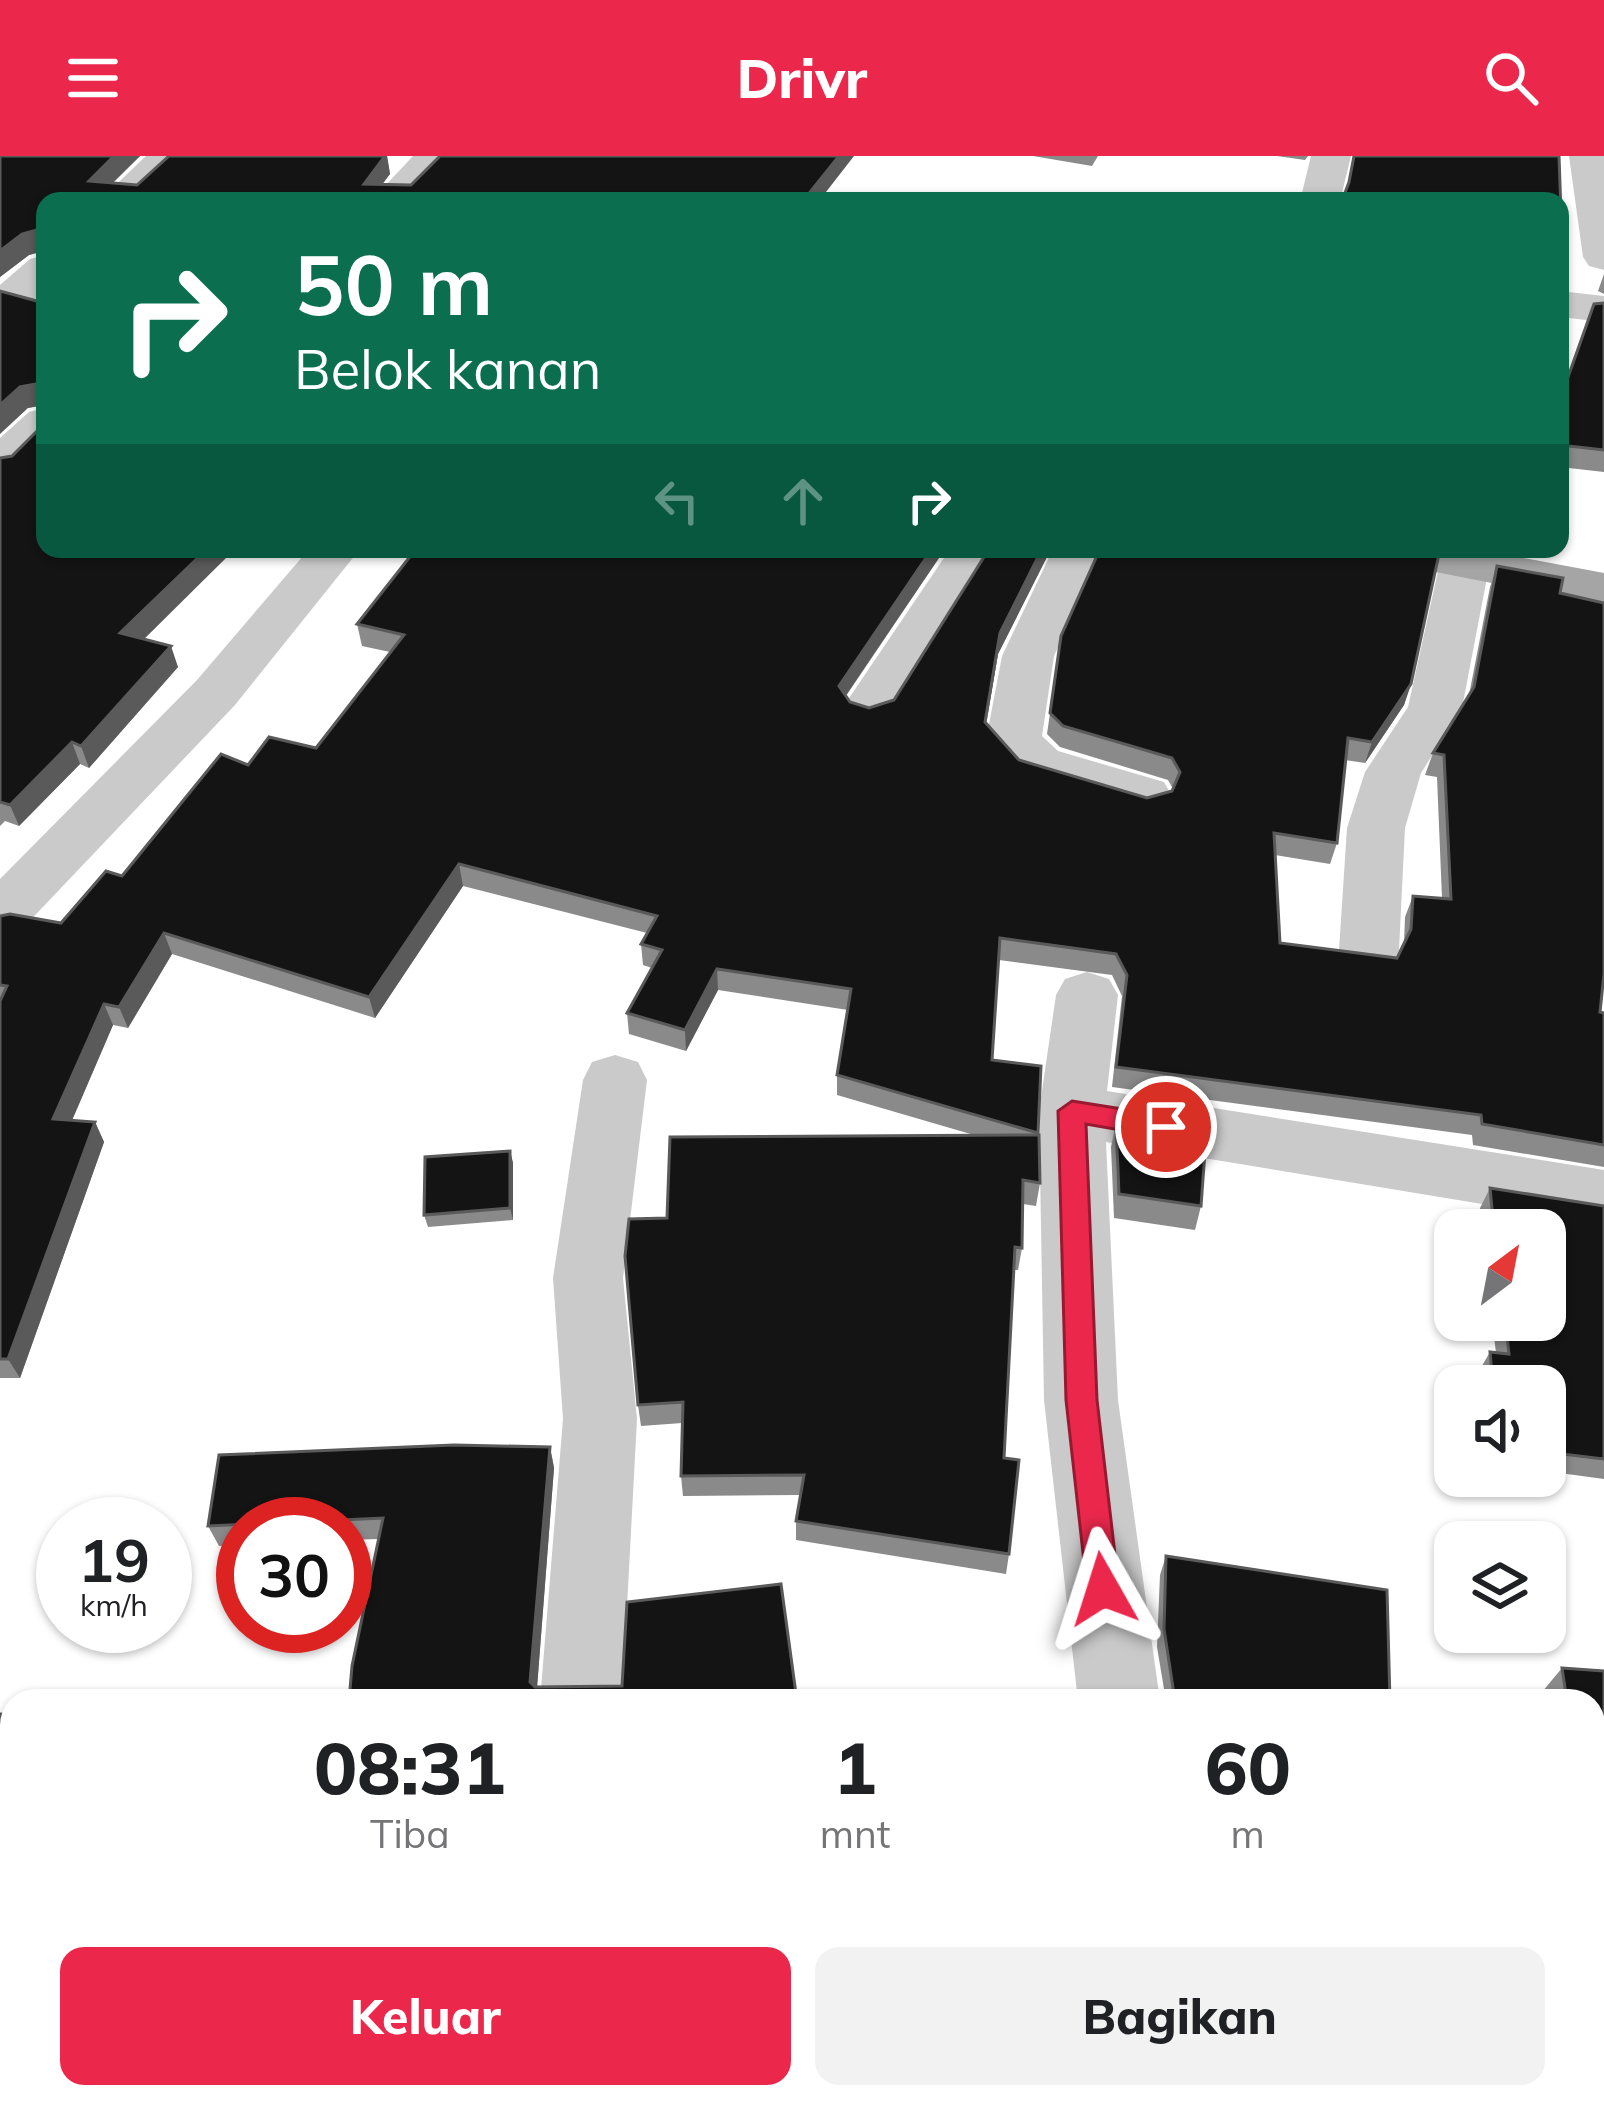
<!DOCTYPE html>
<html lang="id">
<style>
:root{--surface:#fff;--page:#f2f2f2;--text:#202124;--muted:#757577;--accent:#ec274c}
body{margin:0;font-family:Mulish,sans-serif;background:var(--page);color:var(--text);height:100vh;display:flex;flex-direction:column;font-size:45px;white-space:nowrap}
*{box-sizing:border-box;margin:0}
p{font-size:39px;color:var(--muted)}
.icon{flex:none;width:66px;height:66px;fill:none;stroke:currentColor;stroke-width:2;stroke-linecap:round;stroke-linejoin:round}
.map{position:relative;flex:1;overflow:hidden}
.panel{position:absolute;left:0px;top:1533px;width:1605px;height:420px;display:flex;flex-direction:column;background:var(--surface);border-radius:36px 36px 0 0;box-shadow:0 3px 9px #0004}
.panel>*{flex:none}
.hud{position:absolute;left:36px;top:36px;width:1533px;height:366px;border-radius:24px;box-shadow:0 3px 9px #0004;background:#0b6e4f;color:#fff;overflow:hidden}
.needle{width:78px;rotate:32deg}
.buttons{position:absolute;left:1434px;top:1053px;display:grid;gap:24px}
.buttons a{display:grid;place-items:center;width:132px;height:132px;border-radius:24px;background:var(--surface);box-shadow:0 3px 9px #0004;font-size:60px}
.speed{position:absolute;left:36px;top:1341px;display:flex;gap:24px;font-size:60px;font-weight:700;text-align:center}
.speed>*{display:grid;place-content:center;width:156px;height:156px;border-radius:50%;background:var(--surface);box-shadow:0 3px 9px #0004;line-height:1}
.speed small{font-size:30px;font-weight:400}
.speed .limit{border:18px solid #d22;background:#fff;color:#111}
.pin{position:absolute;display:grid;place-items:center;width:102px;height:102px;color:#fff;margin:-51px;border:6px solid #fff;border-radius:50%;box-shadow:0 3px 12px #0007}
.me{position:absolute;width:132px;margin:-66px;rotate:354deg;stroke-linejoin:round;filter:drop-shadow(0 0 9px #0008)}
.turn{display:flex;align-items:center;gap:42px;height:252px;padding:0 60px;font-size:54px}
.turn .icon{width:156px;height:156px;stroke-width:2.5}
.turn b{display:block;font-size:84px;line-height:102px}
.lanes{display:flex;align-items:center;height:114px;padding:0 60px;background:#0003;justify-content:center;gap:60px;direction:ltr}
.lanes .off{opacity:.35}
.eta{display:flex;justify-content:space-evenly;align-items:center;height:204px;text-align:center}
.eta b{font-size:72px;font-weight:800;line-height:84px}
.cta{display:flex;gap:24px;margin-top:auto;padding:24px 60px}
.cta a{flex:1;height:138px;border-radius:24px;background:var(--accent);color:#fff;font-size:48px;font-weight:800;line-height:138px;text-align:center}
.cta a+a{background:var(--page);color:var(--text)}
header{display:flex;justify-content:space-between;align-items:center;height:156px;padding:0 60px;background:var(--accent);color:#fff;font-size:54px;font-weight:800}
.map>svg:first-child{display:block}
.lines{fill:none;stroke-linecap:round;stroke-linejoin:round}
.minor{fill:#cacaca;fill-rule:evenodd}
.major{fill:#a5a5a5;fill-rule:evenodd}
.wall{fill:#8a8a8a}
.shaded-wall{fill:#5a5a5a}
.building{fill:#141414;stroke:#5a5a5a;stroke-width:3}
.route{fill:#ec274c;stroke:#991931;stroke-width:3}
</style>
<header><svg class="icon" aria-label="menu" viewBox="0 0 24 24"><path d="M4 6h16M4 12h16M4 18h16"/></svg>Drivr<svg class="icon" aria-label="search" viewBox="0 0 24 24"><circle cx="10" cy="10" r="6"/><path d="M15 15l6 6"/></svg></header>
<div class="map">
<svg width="1604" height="1953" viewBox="0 0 1604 1953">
<rect width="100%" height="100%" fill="#fff"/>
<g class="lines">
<g class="minor">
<path d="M 146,0 L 189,0 L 143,45 L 99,45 Z"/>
<path d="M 413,0 L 455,0 L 414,45 L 371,45 Z"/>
<path d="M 1311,0 L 1351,0 L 1340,45 L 1300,45 Z"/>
<path d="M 1569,0 L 1604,0 L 1604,114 L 1589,110 L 1583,101 Z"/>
<path d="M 45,99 L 45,134 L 26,151 L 0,152 L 0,129 L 30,103 Z"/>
<path d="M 1560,135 L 1604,140 L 1604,166 L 1560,161 Z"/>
<path d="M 45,252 L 45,291 L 17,318 L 0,322 L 0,282 L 29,256 Z"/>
<path d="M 309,393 L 360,393 L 235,549 L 21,774 L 0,781 L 0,723 L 197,524 Z"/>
<path d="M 950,393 L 1000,393 L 889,563 L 870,569 L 851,563 L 843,551 Z"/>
<path d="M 1053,393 L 1103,393 L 1054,500 L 1042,580 L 1058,595 L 1164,626 L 1172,640 L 1164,654 L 1144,659 L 1018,621 L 986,584 L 1002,500 Z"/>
<path d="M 1456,393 L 1483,395 L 1490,406 L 1462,552 L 1421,617 L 1405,672 L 1399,794 L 1391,810 L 1369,816 L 1347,810 L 1339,794 L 1347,672 L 1365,616 L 1408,551 L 1440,406 Z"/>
<path d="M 1087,816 L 1109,823 L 1118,839 L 1107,935 L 1604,1014 L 1604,1068 L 1106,986 L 1118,1244 L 1160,1545 L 1078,1545 L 1044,1244 L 1039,955 L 1056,839 L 1065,823 Z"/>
<path d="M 615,899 L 638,906 L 647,924 L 623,1122 L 637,1263 L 622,1545 L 540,1545 L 563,1263 L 553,1122 L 583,924 L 592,906 Z"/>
<rect x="508" y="1941" width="92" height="12"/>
</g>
<path class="major" d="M 1370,393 L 1475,393 L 1604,417 L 1604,449 L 1395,408 L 1377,404 Z"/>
</g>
<g class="wall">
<path d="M 0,0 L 140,0 L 113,27 L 137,29 L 385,0 L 387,0 L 390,18 L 45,393 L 235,393 L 143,483 L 178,511 L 89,612 L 80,608 L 19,670 L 5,665 L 0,670 L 0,302 L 12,300 L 42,270 L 41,249 L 28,252 L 37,145 L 43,140 L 43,95 L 29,99 L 0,121 Z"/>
<path d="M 1033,0 L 1098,0 L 1092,10 Z"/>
<path d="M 1277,0 L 1308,0 L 1305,4 Z"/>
<path d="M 1560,45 L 1567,224 L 1604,147 L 1604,316 L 1560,311 L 1560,317 Z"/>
<path d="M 1604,118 L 1604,138 L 1598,135 Z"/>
<path d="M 410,393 L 945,393 L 846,540 L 850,546 L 869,552 L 894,544 L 989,393 L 1051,393 L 998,498 L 986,567 L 1019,604 L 1147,642 L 1172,635 L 1173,633 L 1168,624 L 1060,591 L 1047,578 L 1061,480 L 1411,528 L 1404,549 L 1365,607 L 1345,604 L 1337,687 L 1330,708 L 1275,699 L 1280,787 L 1397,802 L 1404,788 L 1405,761 L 1413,740 L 1442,742 L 1437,621 L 1425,619 L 1433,597 L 1469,539 L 1490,431 L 1497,410 L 1560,437 L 1600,856 L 1604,857 L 1604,1011 L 1473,989 L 1472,979 L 1112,931 L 1122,840 L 1112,819 L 999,804 L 992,904 L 1041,910 L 1038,979 L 1040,1027 L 1036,1050 L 1023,1048 L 1022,1092 L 1018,1114 L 1014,1114 L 1004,1302 L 1009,1398 L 1006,1418 L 796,1384 L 796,1365 L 800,1339 L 683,1340 L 681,1320 L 682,1267 L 641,1270 L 638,1249 L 667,1062 L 974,979 L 837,939 L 837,919 L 848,854 L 718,834 L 686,895 L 629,878 L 627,857 L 652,812 L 643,809 L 641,788 L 647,777 L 463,730 L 375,862 L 172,798 L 128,872 L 113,869 L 72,964 L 95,966 L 104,986 L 20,1222 L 0,1222 L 0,760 L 61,767 L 122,720 L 248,609 L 316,592 L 390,496 L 362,490 L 357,468 L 415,394 Z"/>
<path d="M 1116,967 L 1201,1050 L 1195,1074 L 1114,1062 L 1111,991 Z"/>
<path d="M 510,995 L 513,1007 L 513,1064 L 428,1071 L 424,1059 Z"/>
<path d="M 1490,1032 L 1604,1050 L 1604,1323 L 1545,1315 L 1545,1230 L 1481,1230 L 1479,1215 L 1490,1196 L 1496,1197 L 1492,1164 L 1545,1164 L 1545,1074 L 1482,1074 L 1480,1052 Z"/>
<path d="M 550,1291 L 554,1312 L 537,1531 L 349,1545 L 379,1383 L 345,1384 L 345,1368 L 243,1368 L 243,1389 L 219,1390 L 208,1370 Z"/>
<path d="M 1166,1400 L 1390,1545 L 1166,1545 L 1157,1491 L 1160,1419 Z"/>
<path d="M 1562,1512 L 1604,1515 L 1604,1649 L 1593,1648 L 1593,1545 L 1544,1545 L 1542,1536 Z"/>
<path d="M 0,1558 L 12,1559 L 12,1686 L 0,1685 Z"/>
<path d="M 334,1941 L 503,1941 L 396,1953 Z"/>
</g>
<g class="shaded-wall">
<path d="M 114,0 L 140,0 L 94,45 L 89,25 Z"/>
<path d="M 385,0 L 387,0 L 390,18 L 370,45 L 364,28 Z"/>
<path d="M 839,0 L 854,0 L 819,45 L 803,45 Z"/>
<path d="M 37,74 L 44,95 L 29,99 L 0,121 L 0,95 L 22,78 Z"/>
<path d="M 41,227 L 45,249 L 28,252 L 0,278 L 0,249 L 20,231 Z"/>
<path d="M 207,393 L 235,393 L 128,499 L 120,477 Z"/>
<path d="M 932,393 L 945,393 L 838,551 L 839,530 Z"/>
<path d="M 1042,393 L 1051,393 L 998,498 L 983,587 L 1000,477 Z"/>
<path d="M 171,490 L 178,511 L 89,612 L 81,590 Z"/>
<path d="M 1411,528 L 1404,549 L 1365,607 L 1372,586 Z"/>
<path d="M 72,586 L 80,608 L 19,670 L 10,649 Z"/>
<path d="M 459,708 L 463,730 L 375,862 L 369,841 Z"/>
<path d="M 164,777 L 172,798 L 128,872 L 119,851 Z"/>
<path d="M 717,813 L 718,834 L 686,895 L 685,874 Z"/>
<path d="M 104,848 L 113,869 L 64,983 L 53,963 Z"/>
<path d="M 95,966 L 104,986 L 20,1222 L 8,1203 Z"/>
<path d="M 510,995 L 513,1007 L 513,1064 L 510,1052 Z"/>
<path d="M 550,1291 L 554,1312 L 536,1545 L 530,1526 Z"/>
<path d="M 499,1941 L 503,1941 L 506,1953 L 498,1953 Z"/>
</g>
<g class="building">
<path d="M 0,0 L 114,0 L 89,25 L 137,29 L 169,0 L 385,0 L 364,28 L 411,29 L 440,0 L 839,0 L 803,45 L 45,45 L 45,393 L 207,393 L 120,477 L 171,490 L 81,590 L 72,586 L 10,649 L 0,646 L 0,302 L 12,300 L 42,270 L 41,227 L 20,231 L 0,249 L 0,135 L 37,145 L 43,140 L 43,79 L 37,74 L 22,78 L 0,95 Z"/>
<path d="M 1354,0 L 1559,0 L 1567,224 L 1594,148 L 1604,147 L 1604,294 L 1560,289 L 1560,45 L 1342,45 L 1349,26 Z"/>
<path d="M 416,393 L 932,393 L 839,530 L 850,546 L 869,552 L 894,544 L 989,393 L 1042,393 L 1000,477 L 985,566 L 1019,604 L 1147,642 L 1172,635 L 1180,616 L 1172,602 L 1063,570 L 1050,557 L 1061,480 L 1100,393 L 1412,393 L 1439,398 L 1411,528 L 1372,586 L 1348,582 L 1337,687 L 1274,677 L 1280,787 L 1397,802 L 1411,773 L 1413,740 L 1451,743 L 1444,599 L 1433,597 L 1474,531 L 1497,410 L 1563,422 L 1560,437 L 1604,447 L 1604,818 L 1600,856 L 1604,857 L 1604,989 L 1482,968 L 1481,959 L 1116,911 L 1127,819 L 1116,798 L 1000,782 L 992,904 L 1041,910 L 1038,977 L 837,919 L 851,833 L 717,813 L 685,874 L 627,857 L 662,794 L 641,788 L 657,760 L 459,708 L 369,841 L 164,777 L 119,851 L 104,848 L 53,963 L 95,966 L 8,1203 L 0,1203 L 0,845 L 7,830 L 0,829 L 0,760 L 10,758 L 61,767 L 106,715 L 122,720 L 221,598 L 248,609 L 269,581 L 316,592 L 404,479 L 357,468 Z"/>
<path d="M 1116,967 L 1206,982 L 1201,1050 L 1119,1038 Z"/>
<path d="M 1039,979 L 1040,1027 L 1023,1024 L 1022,1092 L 1015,1091 L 1004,1302 L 1019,1304 L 1009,1398 L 796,1365 L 804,1319 L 681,1320 L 683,1246 L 638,1249 L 625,1100 L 629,1063 L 667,1062 L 670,981 Z"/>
<path d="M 510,995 L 510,1052 L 424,1059 L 425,1001 Z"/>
<path d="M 1490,1032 L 1604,1050 L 1604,1303 L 1545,1296 L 1545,1230 L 1493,1230 L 1490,1196 L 1509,1198 L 1505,1164 L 1545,1164 L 1545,1074 L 1494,1074 Z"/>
<path d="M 454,1289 L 550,1291 L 530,1526 L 535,1531 L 622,1530 L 627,1446 L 781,1428 L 797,1545 L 349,1545 L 352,1510 L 383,1362 L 208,1370 L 219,1299 Z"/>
<path d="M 1166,1400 L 1387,1434 L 1390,1545 L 1175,1545 L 1164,1473 Z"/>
<path d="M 1562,1512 L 1604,1515 L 1604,1626 L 1593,1625 L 1593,1545 L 1567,1545 Z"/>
<path d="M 0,1558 L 12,1559 L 12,1672 L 0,1671 Z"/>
<path d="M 385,1941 L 499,1941 L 500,1946 L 498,1953 L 396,1953 L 398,1944 Z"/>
<rect x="613" y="1941" width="181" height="12"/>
</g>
<path class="route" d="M 1072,945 L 1166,960 L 1180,971 L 1166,982 L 1086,968 L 1097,1244 L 1119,1433 L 1114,1444 L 1103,1449 L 1091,1444 L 1087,1433 L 1066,1244 L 1058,955 Z"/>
</svg>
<div class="buttons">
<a><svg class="needle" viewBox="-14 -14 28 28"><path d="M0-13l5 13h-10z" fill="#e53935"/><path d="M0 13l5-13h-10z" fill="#757577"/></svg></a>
<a><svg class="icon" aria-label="sound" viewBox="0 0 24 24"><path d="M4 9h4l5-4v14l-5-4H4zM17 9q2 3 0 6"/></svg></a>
<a><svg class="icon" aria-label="layers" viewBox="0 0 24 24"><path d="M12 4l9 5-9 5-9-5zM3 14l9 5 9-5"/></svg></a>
</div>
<div class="speed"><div>19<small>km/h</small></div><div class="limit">30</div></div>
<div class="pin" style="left:1166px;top:971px;background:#d93025"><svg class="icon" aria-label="arrive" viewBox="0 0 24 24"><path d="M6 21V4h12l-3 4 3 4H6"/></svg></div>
<svg class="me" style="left:1103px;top:1433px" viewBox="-20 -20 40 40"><path d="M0-17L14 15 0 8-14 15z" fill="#ec274c" stroke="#fff" stroke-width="4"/></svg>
<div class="hud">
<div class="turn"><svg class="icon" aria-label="right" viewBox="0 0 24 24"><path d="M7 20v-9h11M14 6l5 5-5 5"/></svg><div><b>50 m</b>Belok kanan</div></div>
<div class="lanes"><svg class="icon off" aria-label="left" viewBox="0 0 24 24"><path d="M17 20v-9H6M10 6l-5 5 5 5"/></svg><svg class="icon off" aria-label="ahead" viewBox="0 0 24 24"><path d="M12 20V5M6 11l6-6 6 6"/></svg><svg class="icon" aria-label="right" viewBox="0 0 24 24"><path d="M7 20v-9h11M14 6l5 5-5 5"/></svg></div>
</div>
<section class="panel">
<div class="eta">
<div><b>08:31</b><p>Tiba</p></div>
<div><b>1</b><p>mnt</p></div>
<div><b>60</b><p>m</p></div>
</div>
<div class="cta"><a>Keluar</a><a>Bagikan</a></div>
</section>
</div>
